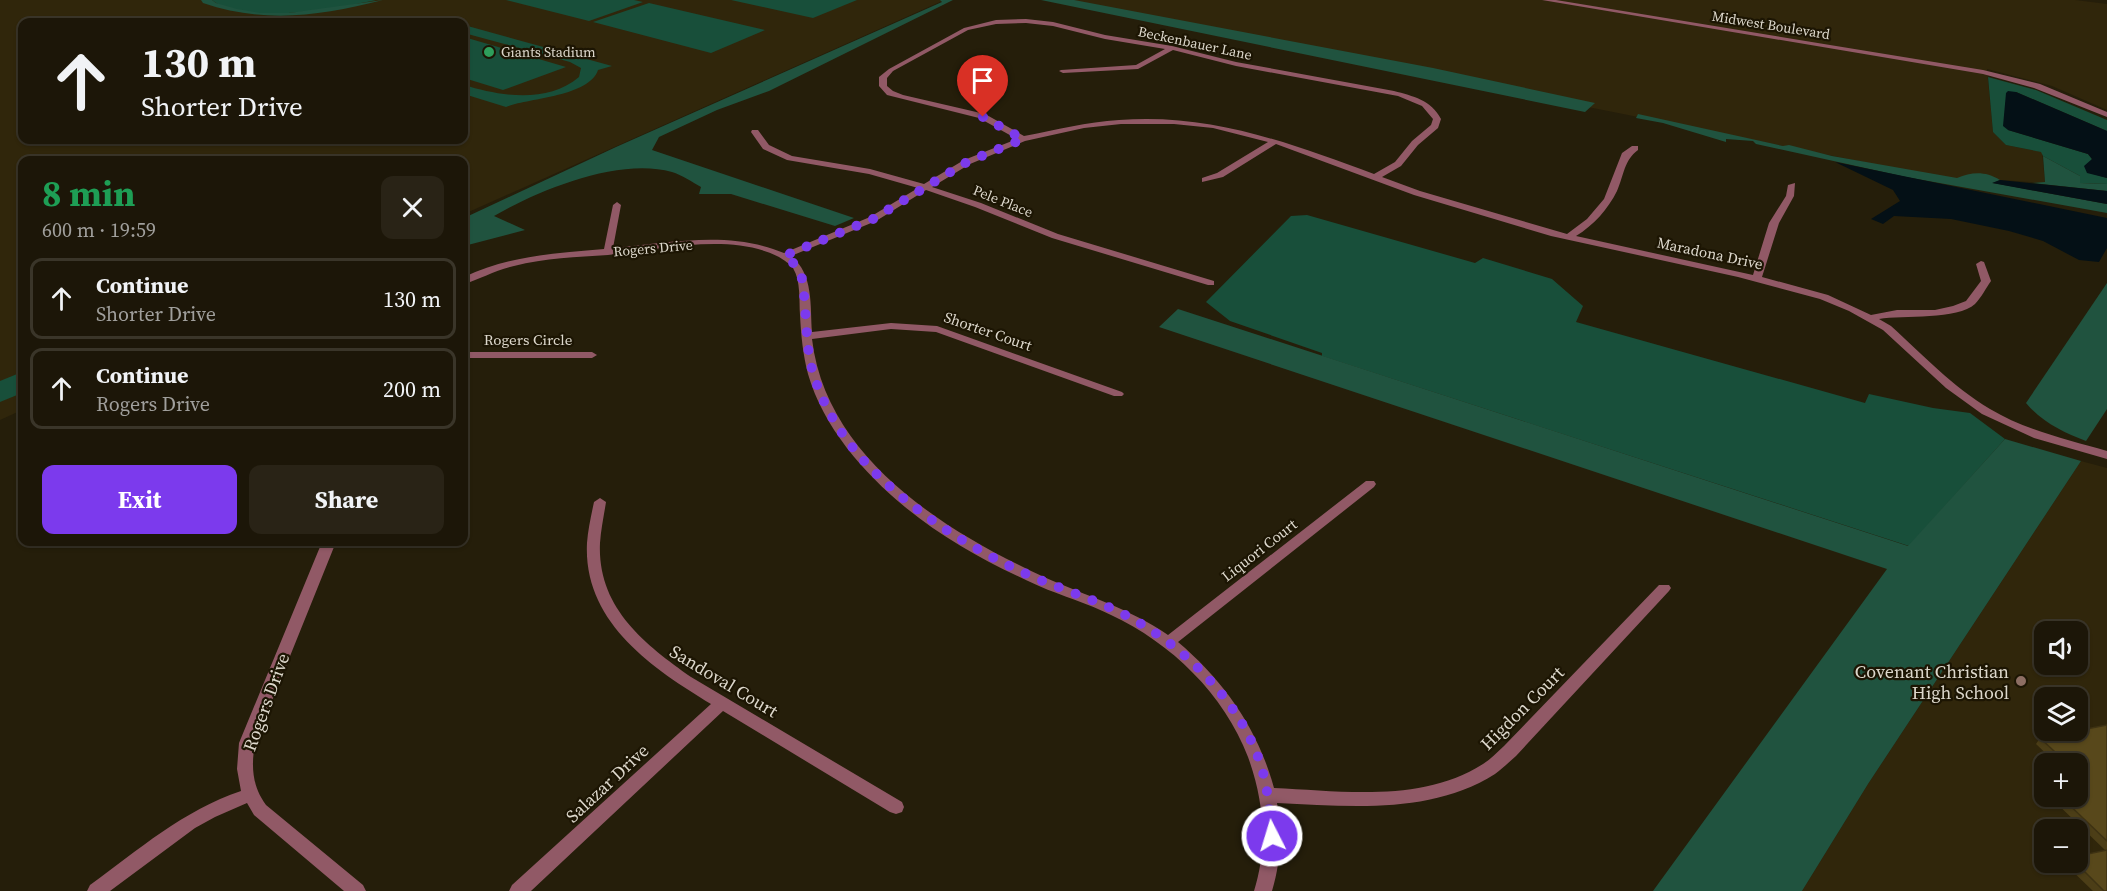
<!DOCTYPE html>
<meta charset="utf-8">
<style>
:root{--surface:#1c1608;--page:#292316;--text:#f1f3f6;--muted:#a09f9c;--line:#3a3529;--accent:#7c3aed}
body{margin:0;font-family:"Source Serif 4",serif;background:var(--page);color:var(--text);height:100vh;display:flex;flex-direction:column;font-size:22px;white-space:nowrap}
*{box-sizing:border-box;margin:0}
p{font-size:20px;color:var(--muted)}
.icon{flex:none;width:33px;height:33px;fill:none;stroke:currentColor;stroke-width:2;stroke-linecap:round;stroke-linejoin:round}
.map{position:relative;flex:1;overflow:hidden}
.panel{position:absolute;left:18px;top:156px;width:450px;height:390px;display:flex;flex-direction:column;background:var(--surface);border-radius:12px;box-shadow:0 2px 4px #0004,0 0 0 2px var(--line)}
.panel>*{flex:none}
.hud{position:absolute;left:18px;top:18px;width:450px;height:126px;border-radius:12px;box-shadow:0 2px 4px #0004,0 0 0 2px var(--line);background:#1c1608;color:var(--text);overflow:hidden}
.buttons{position:absolute;left:2034px;top:621px;display:grid;gap:12px}
.buttons a{display:grid;place-items:center;width:54px;height:54px;border-radius:12px;background:var(--surface);box-shadow:0 2px 4px #0004,0 0 0 2px var(--line);font-size:30px}
.pin{position:absolute;display:grid;place-items:center;width:51px;height:51px;color:#fff;margin:-62px -26px;border-radius:50% 50% 50% 0;rotate:-45deg;box-shadow:0 0 6px #0007}
.pin .icon{rotate:45deg}
.me{position:absolute;width:66px;margin:-33px;rotate:355deg;stroke-linejoin:round;filter:drop-shadow(0 0 4px #0008)}
.turn{display:flex;align-items:center;gap:21px;height:126px;padding:0 24px;font-size:27px}
.turn .icon{width:78px;height:78px;stroke-width:2.5}
.turn b{display:block;font-size:42px;line-height:51px}
.round{display:grid;place-items:center;flex:none;width:63px;height:63px;border-radius:12px;background:var(--page)}
.headline{display:flex;align-items:center;justify-content:space-between;height:102px;padding:0 24px}
h1{font-size:36px;font-weight:700;line-height:45px;color:#1e9e55}
.action{display:flex;gap:12px;margin-top:auto;padding:12px 24px}
.action a{flex:1;height:69px;border-radius:12px;background:var(--accent);color:#fff;font-size:24px;font-weight:700;line-height:69px;text-align:center}
.action a+a{background:var(--page);color:var(--text)}
ul{padding:0;list-style:none}
li{display:flex;align-items:center;gap:18px;height:81px;margin:0 12px 9px;padding:0 12px;border:3px solid var(--line);border-radius:12px}
li div{flex:1}
li b{display:block;font-size:22px}
li em{font-style:normal}
.map>svg:first-child{display:block}
.built{fill:#30260b;fill-rule:evenodd}
.green{fill:#184f3a}
.forest{fill:#20533f}
.water{fill:#041016}
.lines{fill:none;stroke-linecap:round;stroke-linejoin:round}
.minor{fill:#915966;fill-rule:evenodd}
.wall{fill:#4c3e17}
.building{fill:#58481b;stroke:#3e3213;stroke-width:1.5}
.route{stroke:#7c3aed;stroke-width:10;stroke-dasharray:0 18}
.leisure-dot{fill:#2e9e5b;stroke:#1c1503;stroke-width:2}
.education-dot{fill:#8d6e63;stroke:#1c1503;stroke-width:2}
.labels{text-anchor:middle;dominant-baseline:central;stroke-width:4.5;stroke-linejoin:round;paint-order:stroke}
.far-street-label{font-size:14px;fill:#ddd8cc;stroke:#1c1503}
.far-poi-label{font-size:14px;fill:#ddd8cc;stroke:#1c1503;text-anchor:start}
.street-label{font-size:15px;fill:#ddd8cc;stroke:#1c1503}
.near-poi-label{font-size:18px;fill:#ddd8cc;stroke:#1c1503;text-anchor:end}
.near-street-label{font-size:18px;fill:#ddd8cc;stroke:#1c1503}
</style>
<div class="map">
<svg width="2107" height="891" viewBox="0 0 2107 891">
<rect width="100%" height="100%" fill="#251e0a"/>
<g class="built">
<path d="M 0,0 L 940,0 L 942,1 L 464,214 L 464,160 L 22,160 L 22,410 L 0,420 ZM 22,22 L 464,22 L 464,140 L 22,140 Z"/>
<path d="M 1052,0 L 2075,0 L 2107,4 L 2107,110 L 2052,86 L 1987,69 L 1993,132 L 2006,145 L 2042,152 L 2045,183 L 2000,180 L 1964,182 Z"/>
<path d="M 2081,461 L 2107,468 L 2107,891 L 1802,891 L 1868,784 ZM 2044,632 L 2078,632 L 2078,664 L 2044,664 ZM 2044,698 L 2078,698 L 2078,730 L 2044,730 ZM 2044,764 L 2078,764 L 2078,796 L 2044,796 ZM 2044,830 L 2078,830 L 2078,862 L 2044,862 Z"/>
</g>
<g class="green">
<path d="M 212,0 L 376,0 C 339,8 242,26 212,0 Z"/>
<path d="M 506,0 L 634,0 L 643,2 L 589,21 Z"/>
<path d="M 731,0 L 857,0 L 813,18 Z"/>
<path d="M 649,3 L 765,30 L 711,53 L 593,22 Z"/>
<path d="M 464,25 L 612,66 L 598,70 C 589,97 527,98 506,107 L 464,94 L 464,85 C 500,96 547,104 579,77 L 581,68 L 570,62 L 464,33 Z"/>
<path d="M 464,37 L 566,67 L 503,90 L 464,78 Z"/>
<path d="M 1988,77 L 2036,90 L 2107,120 L 2107,131 L 2016,92 L 2008,130 L 2088,154 L 2092,159 L 2087,172 L 2107,178 L 2107,184 L 2080,183 L 2080,176 L 2043,156 L 2041,152 L 2006,145 L 1993,132 Z"/>
<path d="M 1307,215 L 1475,263 L 1483,258 L 1552,279 L 1583,306 L 1576,322 L 1865,403 L 1869,394 L 1933,408 L 1970,413 L 2005,439 L 1909,546 L 1322,356 L 1322,353 L 1230,321 L 1206,302 L 1291,216 Z"/>
<path d="M 22,372 L 22,393 L 0,402 L 0,381 Z"/>
</g>
<g class="forest">
<path d="M 201,0 L 212,0 L 216,3 L 237,9 L 260,13 L 289,13 L 383,0 C 320,16 265,24 203,3 Z"/>
<path d="M 940,0 L 953,0 L 769,91 L 717,110 L 659,137 L 652,150 L 854,218 L 835,226 L 731,194 L 699,194 L 701,187 C 692,182 682,175 672,172 C 619,157 539,190 494,216 L 525,230 L 464,246 L 464,218 L 616,147 L 942,2 Z"/>
<path d="M 1041,0 L 1074,0 L 1433,68 L 1595,103 L 1585,112 Z"/>
<path d="M 311,16 L 334,22 L 253,22 L 275,17 Z"/>
<path d="M 1638,114 L 1783,146 L 1789,145 L 1832,156 L 1957,178 C 1972,172 1985,171 2000,180 L 1993,183 L 2107,204 L 2107,213 L 1906,177 L 1756,144 L 1753,141 L 1726,139 L 1726,142 L 1663,123 L 1636,118 Z"/>
<path d="M 2043,156 L 2080,176 L 2080,183 L 2107,184 L 2107,191 L 2032,183 L 2045,182 Z"/>
<path d="M 2107,283 L 2107,409 L 2086,441 C 2063,432 2043,423 2026,403 Z"/>
<path d="M 1178,309 L 1908,546 L 2005,439 L 2081,461 L 1868,784 L 1802,891 L 1653,891 L 1887,569 L 1159,327 Z"/>
</g>
<g class="water">
<path d="M 2008,91 L 2016,92 L 2107,131 L 2107,178 L 2087,173 L 2084,166 L 2092,159 L 2088,154 L 2008,130 L 2003,126 L 2006,93 Z"/>
<path d="M 1835,162 L 2107,218 L 2107,248 L 2099,262 L 2079,260 L 2043,241 L 2009,231 L 1951,219 L 1894,216 L 1883,224 L 1871,219 L 1900,201 L 1893,190 Z"/>
<path d="M 2000,180 L 2107,191 L 2107,204 L 1992,183 Z"/>
</g>
<g class="lines">
<g class="minor">
<path d="M 1542,0 L 1556,0 L 1983,70 L 2040,84 L 2107,112 L 2107,117 L 2034,88 L 1983,74 Z"/>
<path d="M 1026,19 L 1053,22 L 1105,35 L 1172,46 L 1236,62 L 1394,91 C 1413,96 1431,100 1441,119 L 1438,128 L 1418,145 L 1401,166 L 1382,177 L 1420,191 L 1567,234 L 1587,219 L 1604,199 L 1622,153 L 1632,146 L 1638,146 L 1638,150 C 1624,160 1624,175 1617,191 C 1608,209 1594,225 1576,236 L 1753,275 L 1769,223 L 1786,196 L 1788,185 L 1795,183 L 1794,196 L 1779,223 L 1762,277 L 1828,295 L 1871,315 L 1897,310 L 1935,310 L 1953,306 L 1966,301 L 1981,281 L 1976,264 L 1981,261 L 1984,262 L 1991,281 C 1986,288 1981,298 1975,304 C 1958,320 1903,315 1879,319 L 1891,326 C 1922,354 1953,387 1990,409 C 2025,430 2068,440 2107,451 L 2107,459 L 2034,438 L 1982,414 L 1946,388 L 1883,330 L 1849,311 L 1820,299 L 1738,277 L 1551,236 L 1414,195 L 1276,144 L 1223,177 L 1202,182 L 1202,178 L 1217,173 L 1268,142 L 1213,128 L 1174,124 L 1121,124 L 1084,128 L 1025,141 L 970,164 L 932,187 L 981,203 L 1058,234 L 1214,281 L 1214,285 L 1208,285 L 1052,238 L 975,207 L 926,190 L 876,221 L 791,256 C 814,274 810,307 812,332 L 891,323 L 937,326 L 1122,392 L 1124,394 L 1122,396 L 1114,396 L 936,332 L 891,329 L 812,339 C 826,458 944,531 1044,577 C 1086,596 1129,608 1168,635 L 1366,481 L 1374,481 L 1376,484 L 1374,487 L 1178,642 C 1224,681 1258,729 1274,788 C 1343,791 1422,803 1483,764 C 1491,759 1497,752 1504,746 L 1659,585 L 1669,585 L 1671,588 L 1669,591 L 1516,756 C 1509,762 1502,769 1495,774 C 1430,815 1350,806 1277,803 C 1282,833 1281,861 1272,891 L 1254,891 C 1268,846 1264,801 1248,757 C 1224,694 1171,643 1111,615 C 1087,603 1062,596 1039,586 C 992,565 945,540 905,507 C 864,473 823,427 808,374 C 803,355 801,335 800,315 C 799,301 801,281 793,268 C 790,264 784,260 779,257 C 730,232 660,250 608,255 C 577,257 545,258 514,266 C 496,270 480,279 464,284 L 464,277 C 508,256 555,253 604,249 L 613,205 L 617,202 L 621,205 L 613,248 C 671,243 729,230 784,253 L 870,217 L 918,188 L 869,174 L 787,160 L 763,149 L 751,132 L 752,130 L 758,130 L 769,145 L 792,156 L 870,169 L 924,184 L 964,160 L 1017,139 L 979,118 L 887,95 L 879,86 L 879,77 L 889,69 L 964,28 L 996,20 ZM 1026,23 L 1053,26 L 1105,39 L 1165,49 L 1136,65 L 1061,70 L 1059,71 L 1063,73 L 1138,69 L 1173,50 L 1236,66 L 1398,96 L 1422,106 L 1433,119 L 1431,125 L 1412,141 L 1395,162 L 1374,174 C 1289,143 1212,113 1119,120 C 1087,122 1056,130 1024,136 L 985,114 L 903,95 L 893,91 L 887,86 L 887,78 L 893,71 L 968,30 L 996,24 Z"/>
<path d="M 464,352 L 592,352 L 597,355 L 592,358 L 464,358 Z"/>
<path d="M 600,498 L 606,502 C 604,515 601,529 600,543 C 597,607 644,644 691,677 L 902,802 L 904,807 L 902,812 L 896,814 L 890,812 L 723,711 L 531,891 L 509,891 L 512,885 L 711,704 C 652,668 583,622 587,543 C 588,530 591,516 594,502 Z"/>
<path d="M 322,542 L 336,542 L 255,743 C 251,766 252,786 266,805 L 363,885 L 366,891 L 344,891 L 254,815 L 247,803 L 215,817 L 195,828 L 110,891 L 87,891 L 90,885 C 138,850 184,810 241,791 L 237,769 L 239,743 Z"/>
</g>
</g>
<path class="wall" d="M 2107,725 L 2107,891 L 2093,891 L 2065,864 L 2067,862 L 2078,862 L 2105,850 L 2049,796 L 2078,796 L 2078,764 L 2057,764 L 2036,744 L 2040,738 Z"/>
<g class="building">
<path d="M 2107,725 L 2107,841 L 2060,796 L 2078,796 L 2078,782 L 2086,780 L 2078,773 L 2078,764 L 2068,764 L 2040,738 Z"/>
<path d="M 2107,850 L 2107,891 L 2104,891 L 2075,862 L 2078,862 L 2078,856 Z"/>
</g>
<g class="lines">
<path class="route" d="M 983,117 L 1023,139 L 967,162 L 873,219 L 784,256 C 791,260 796,265 800,272 C 804,283 804,296 805,308 C 807,332 807,357 815,379 C 828,419 855,455 886,483 C 926,520 973,549 1022,572 C 1056,588 1093,598 1127,616 C 1190,649 1253,714 1266,786 C 1269,802 1270,819 1272,836"/>
</g>
<circle class="leisure-dot" cx="489" cy="52" r="6"/>
<circle class="education-dot" cx="2021" cy="681" r="6"/>
<g class="labels">
<g class="far-street-label">
<text transform="translate(1771 25) rotate(9)">Midwest Boulevard</text>
<text transform="translate(1195 43) rotate(12)">Beckenbauer Lane</text>
<text transform="translate(1003 201) rotate(22)">Pele Place</text>
<text transform="translate(653 248) rotate(-5)">Rogers Drive</text>
</g>
<g class="far-poi-label">
<text x="501" y="52">Giants Stadium</text>
</g>
<g class="street-label">
<text transform="translate(1710 253) rotate(12)">Maradona Drive</text>
<text transform="translate(988 331) rotate(19)">Shorter Court</text>
<text x="528" y="339">Rogers Circle</text>
<text transform="translate(1259 550) rotate(-38)">Liquori Court</text>
</g>
<g class="near-poi-label">
<text x="2009" y="671">Covenant Christian<tspan x="2009" dy="21">High School</tspan></text>
</g>
<g class="near-street-label">
<text transform="translate(724 681) rotate(31)">Sandoval Court</text>
<text transform="translate(266 702) rotate(-70)">Rogers Drive</text>
<text transform="translate(1522 708) rotate(-45)">Higdon Court</text>
<text transform="translate(607 783) rotate(-43)">Salazar Drive</text>
</g>
</g>
</svg>
<div class="buttons">
<a><svg class="icon" aria-label="sound" viewBox="0 0 24 24"><path d="M4 9h4l5-4v14l-5-4H4zM17 9q2 3 0 6"/></svg></a>
<a><svg class="icon" aria-label="layers" viewBox="0 0 24 24"><path d="M12 4l9 5-9 5-9-5zM3 14l9 5 9-5"/></svg></a>
<a>+</a>
<a>−</a>
</div>
<div class="pin" style="left:983px;top:117px;background:#d93025"><svg class="icon" aria-label="arrive" viewBox="0 0 24 24"><path d="M6 21V4h12l-3 4 3 4H6"/></svg></div>
<svg class="me" style="left:1272px;top:836px" viewBox="-20 -20 40 40"><circle r="17" fill="#7c3aed" stroke="#fff" stroke-width="3"/><path d="M0-11L8 9 0 5-8 9z" fill="#fff"/></svg>
<div class="hud">
<div class="turn"><svg class="icon" aria-label="ahead" viewBox="0 0 24 24"><path d="M12 20V5M6 11l6-6 6 6"/></svg><div><b>130 m</b>Shorter Drive</div></div>
</div>
<section class="panel">
<div class="headline"><div><h1>8 min</h1><p>600 m · 19:59</p></div><a class="round"><svg class="icon" aria-label="close" viewBox="0 0 24 24"><path d="M6 6l12 12M18 6L6 18"/></svg></a></div>
<ul>
<li><svg class="icon" aria-label="ahead" viewBox="0 0 24 24"><path d="M12 20V5M6 11l6-6 6 6"/></svg><div><b>Continue</b><p>Shorter Drive</p></div><em>130 m</em></li>
<li><svg class="icon" aria-label="ahead" viewBox="0 0 24 24"><path d="M12 20V5M6 11l6-6 6 6"/></svg><div><b>Continue</b><p>Rogers Drive</p></div><em>200 m</em></li>
</ul>
<div class="action"><a>Exit</a><a>Share</a></div>
</section>
</div>
